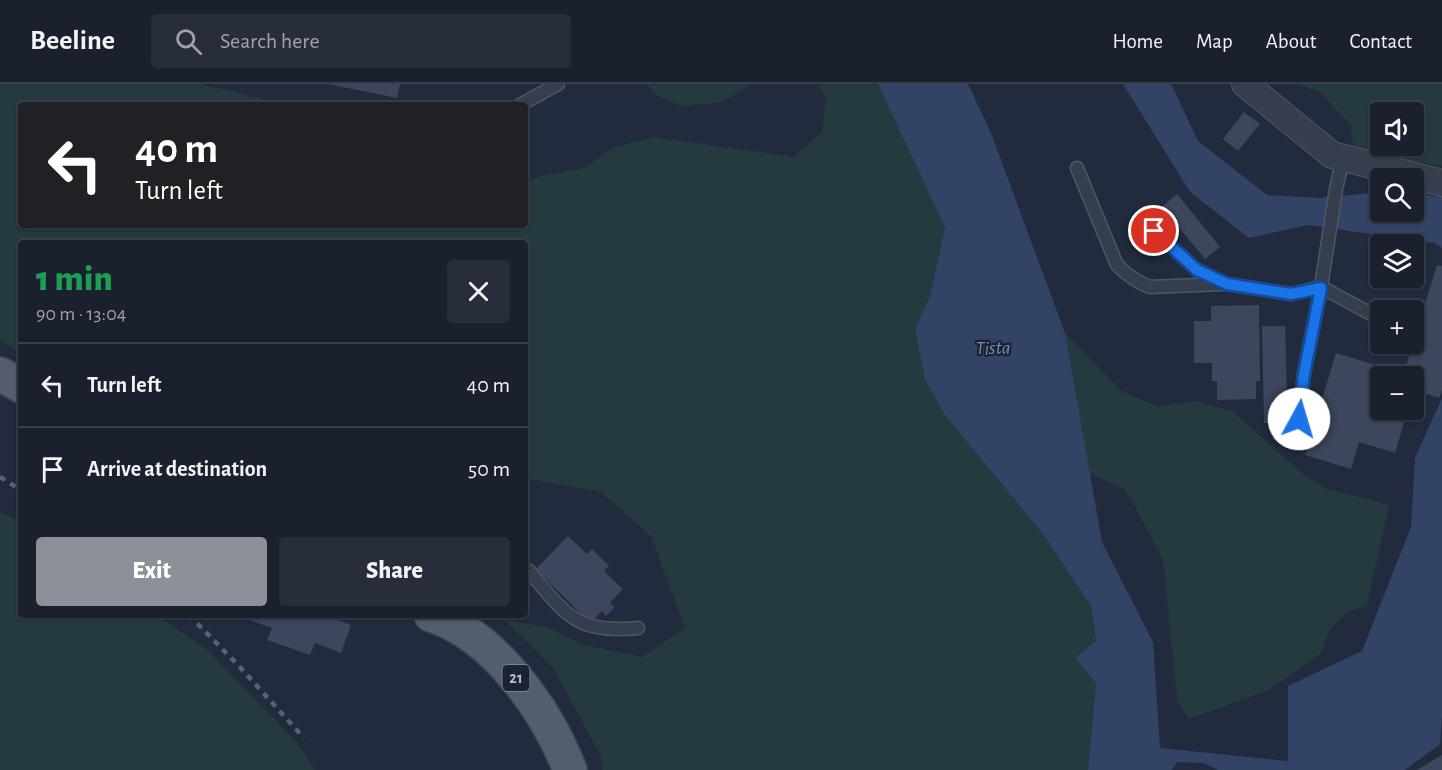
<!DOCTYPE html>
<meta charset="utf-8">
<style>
:root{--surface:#1a202e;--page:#272d3a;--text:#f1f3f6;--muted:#9fa3aa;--line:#383e4a;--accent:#8c9099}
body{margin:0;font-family:"Alegreya Sans",sans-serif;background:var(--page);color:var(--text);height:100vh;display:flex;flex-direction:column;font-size:22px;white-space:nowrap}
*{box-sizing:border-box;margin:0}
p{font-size:20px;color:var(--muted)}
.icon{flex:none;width:33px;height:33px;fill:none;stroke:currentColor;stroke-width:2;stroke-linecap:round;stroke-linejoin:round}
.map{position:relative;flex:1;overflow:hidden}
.sheet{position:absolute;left:18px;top:156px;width:510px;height:378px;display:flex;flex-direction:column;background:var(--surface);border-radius:6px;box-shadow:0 2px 4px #0004,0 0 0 2px var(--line)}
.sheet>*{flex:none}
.guide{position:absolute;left:18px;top:18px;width:510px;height:126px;border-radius:6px;box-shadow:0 2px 4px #0004,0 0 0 2px var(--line);background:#202124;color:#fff;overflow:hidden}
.buttons{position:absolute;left:1370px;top:18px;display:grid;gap:12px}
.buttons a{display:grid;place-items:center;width:54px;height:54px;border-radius:6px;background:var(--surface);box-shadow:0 2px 4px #0004,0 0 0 2px var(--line);font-size:30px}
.pin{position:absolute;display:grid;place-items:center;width:51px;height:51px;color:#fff;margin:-26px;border:3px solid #fff;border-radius:50%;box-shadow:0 2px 6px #0007}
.me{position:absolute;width:66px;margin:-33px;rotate:6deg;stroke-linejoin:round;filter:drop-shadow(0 0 4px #0008)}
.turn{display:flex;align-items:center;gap:21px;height:126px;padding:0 18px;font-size:27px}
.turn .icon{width:78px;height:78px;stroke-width:2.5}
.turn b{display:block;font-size:42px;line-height:51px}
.round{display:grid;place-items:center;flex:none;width:63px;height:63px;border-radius:6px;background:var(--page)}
.head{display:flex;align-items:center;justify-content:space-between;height:102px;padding:0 18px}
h1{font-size:36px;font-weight:800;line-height:45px;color:#1e9e55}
.cta{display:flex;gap:12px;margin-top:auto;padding:12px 18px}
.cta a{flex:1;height:69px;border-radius:6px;background:var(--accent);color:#fff;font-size:24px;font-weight:800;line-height:69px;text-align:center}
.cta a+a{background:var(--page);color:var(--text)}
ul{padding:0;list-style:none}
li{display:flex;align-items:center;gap:18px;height:84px;padding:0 18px;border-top:2px solid var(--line)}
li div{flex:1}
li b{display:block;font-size:22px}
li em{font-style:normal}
header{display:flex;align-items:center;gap:36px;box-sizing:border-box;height:84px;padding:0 30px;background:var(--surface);border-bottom:2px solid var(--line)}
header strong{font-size:28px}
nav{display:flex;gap:33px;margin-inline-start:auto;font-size:21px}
.search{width:420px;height:54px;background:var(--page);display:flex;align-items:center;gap:15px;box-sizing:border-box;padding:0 21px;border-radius:6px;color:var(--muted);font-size:22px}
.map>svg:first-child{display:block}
.green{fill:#243a3f;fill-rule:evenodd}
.water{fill:#334365}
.building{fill:#3c465c}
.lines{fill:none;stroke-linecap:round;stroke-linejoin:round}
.service-casing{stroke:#4e5666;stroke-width:15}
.minor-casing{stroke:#4e5666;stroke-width:28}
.primary-casing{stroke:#3f4757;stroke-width:36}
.service{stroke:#363e4e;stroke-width:12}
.minor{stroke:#363e4e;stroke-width:26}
.primary{stroke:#545d6e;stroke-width:33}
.rail{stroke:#586176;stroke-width:4.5;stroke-dasharray:6 6;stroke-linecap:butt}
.route-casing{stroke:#114b97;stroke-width:15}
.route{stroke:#1a73e8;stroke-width:10}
.labels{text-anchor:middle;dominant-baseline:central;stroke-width:4.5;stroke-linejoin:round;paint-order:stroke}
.shield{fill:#1b2333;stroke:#858c9d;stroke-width:1.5}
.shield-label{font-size:16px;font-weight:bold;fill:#b2b9ca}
.water-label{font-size:20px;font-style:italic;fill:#788cb3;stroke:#1b2333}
</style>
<header>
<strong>Beeline</strong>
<div class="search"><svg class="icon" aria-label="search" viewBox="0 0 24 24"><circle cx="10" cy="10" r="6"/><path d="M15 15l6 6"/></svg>Search here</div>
<nav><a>Home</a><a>Map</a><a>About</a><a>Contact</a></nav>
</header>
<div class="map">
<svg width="1442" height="686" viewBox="0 0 1442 686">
<rect width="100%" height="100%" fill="#222b3e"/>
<g class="green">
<path d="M 0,0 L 201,0 L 287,21 L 21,21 L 21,141 L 525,141 L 525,98 L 545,91 L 585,84 L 612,64 L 653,53 L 794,73 L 822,48 L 826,14 L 817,0 L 878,0 L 945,144 L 930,212 L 915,245 L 991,387 L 1043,450 L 1091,522 L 1096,557 L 1096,599 L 1088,686 L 602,686 L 601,672 L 552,582 L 503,535 L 549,544 L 584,561 L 642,573 L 685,544 L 651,452 L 601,408 L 525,394 L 525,159 L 21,159 L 21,269 L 0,256 Z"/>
<path d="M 648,0 L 751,0 L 723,18 L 680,22 L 654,10 Z"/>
<path d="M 1295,0 L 1442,0 L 1442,82 L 1370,70 L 1353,61 L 1351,41 L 1320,8 ZM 1380,28 L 1413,28 L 1413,62 L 1380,62 Z"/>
<path d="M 1065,249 L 1123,308 L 1158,322 L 1197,317 L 1232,327 L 1304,391 L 1327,405 L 1389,421 L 1367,522 L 1349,527 L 1330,545 L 1321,569 L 1269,606 L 1189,635 L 1177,616 L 1163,476 L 1136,424 L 1124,405 L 1087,388 Z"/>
<path d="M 0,428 L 21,438 L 21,531 L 157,531 L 206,565 L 297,658 L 315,686 L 0,686 Z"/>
</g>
<g class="water">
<path d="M 878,0 L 968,0 L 991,49 L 1065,249 L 1102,458 L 1153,558 L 1160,664 L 1288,677 L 1288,602 L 1362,567 L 1411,443 L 1415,374 L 1442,314 L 1442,632 L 1440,660 L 1405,686 L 1218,686 L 1204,679 L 1177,678 L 1172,686 L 1088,686 L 1096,599 L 1075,574 L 1096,557 L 1091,522 L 1043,450 L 945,331 L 925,295 L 915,245 L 930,212 L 945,144 Z"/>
<path d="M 1123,0 L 1171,0 L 1198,57 L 1267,111 L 1320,114 L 1380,108 L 1380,128 L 1413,128 L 1413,110 L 1442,113 L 1442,164 L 1434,159 L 1308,141 L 1249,154 L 1190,108 Z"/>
</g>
<g class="building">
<path d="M 328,0 L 400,0 L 397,14 Z"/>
<path d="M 1244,28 L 1260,40 L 1238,67 L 1223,55 Z"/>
<path d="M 1177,110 L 1220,163 L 1205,175 L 1162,123 Z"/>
<path d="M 1437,181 L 1442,182 L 1442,306 L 1439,314 L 1413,306 L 1413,292 L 1403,292 Z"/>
<path d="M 1259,221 L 1260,297 L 1256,297 L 1256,315 L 1217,316 L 1217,297 L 1212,297 L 1212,279 L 1194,279 L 1194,237 L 1211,237 L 1211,222 Z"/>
<path d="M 1262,242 L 1285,242 L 1288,339 L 1264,339 Z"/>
<path d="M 1336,269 L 1382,283 L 1379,293 L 1380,326 L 1408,326 L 1395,369 L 1359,358 L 1351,385 L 1305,371 Z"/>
<path d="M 568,452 L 587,470 L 592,465 L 609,482 L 604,487 L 623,505 L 610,519 L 615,523 L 606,532 L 602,527 L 590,539 L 536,485 Z"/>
<path d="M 245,531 L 325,531 L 351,541 L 341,569 L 315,559 L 310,571 L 267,556 L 272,544 L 244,534 Z"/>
<path d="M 1442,671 L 1442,686 L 1417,686 Z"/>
</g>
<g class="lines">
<g class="service-casing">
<g id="service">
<path d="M 520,21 L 558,0"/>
<path d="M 1077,84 L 1117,181 C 1127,191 1136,198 1150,203 L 1223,200"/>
<path d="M 1154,147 L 1197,186 L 1227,200 L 1291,210 L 1321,203 L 1336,105 L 1343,74"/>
<path d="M 1299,335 L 1304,290 L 1321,203 L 1371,230 L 1380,233"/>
<path d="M 525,485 L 528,486 C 566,530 574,550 638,544"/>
</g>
</g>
<g class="minor-casing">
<path id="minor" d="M 1245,0 L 1332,71 L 1442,99"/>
</g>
<g class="primary-casing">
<g id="primary">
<path d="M 0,290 L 21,302"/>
<path d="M 431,531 C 495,551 547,627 570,686"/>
</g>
</g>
<use href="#service" class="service"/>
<use href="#minor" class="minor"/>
<use href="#primary" class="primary"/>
<g class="rail">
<path d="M 0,393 L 21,406"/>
<path d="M 189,531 L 238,581 L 304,654"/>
</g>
</g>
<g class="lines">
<g class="route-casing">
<path id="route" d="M 1154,147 L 1197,186 L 1227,200 L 1291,210 L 1321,204 L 1304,290 L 1299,335"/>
</g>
<use href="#route" class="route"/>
</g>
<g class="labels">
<rect class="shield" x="502.5" y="581" width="27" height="26" rx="4.5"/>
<g class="shield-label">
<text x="516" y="594">21</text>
</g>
<g class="water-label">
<text x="993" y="264">Tista</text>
</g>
</g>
</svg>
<div class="buttons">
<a><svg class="icon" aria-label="sound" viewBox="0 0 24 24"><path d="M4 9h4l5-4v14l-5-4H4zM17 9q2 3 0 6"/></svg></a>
<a><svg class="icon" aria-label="search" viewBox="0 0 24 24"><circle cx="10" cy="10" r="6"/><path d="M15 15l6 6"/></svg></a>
<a><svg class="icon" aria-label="layers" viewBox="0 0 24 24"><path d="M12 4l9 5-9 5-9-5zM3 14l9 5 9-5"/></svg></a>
<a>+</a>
<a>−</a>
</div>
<div class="pin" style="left:1154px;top:147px;background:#d93025"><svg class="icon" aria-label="arrive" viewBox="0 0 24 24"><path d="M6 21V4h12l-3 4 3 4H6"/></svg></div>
<svg class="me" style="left:1299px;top:335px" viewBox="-20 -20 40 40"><circle r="19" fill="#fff"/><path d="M0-13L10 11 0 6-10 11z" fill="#1a73e8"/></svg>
<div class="guide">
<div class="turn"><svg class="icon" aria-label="left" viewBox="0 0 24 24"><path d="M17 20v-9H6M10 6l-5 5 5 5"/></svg><div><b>40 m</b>Turn left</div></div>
</div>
<section class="sheet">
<div class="head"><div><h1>1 min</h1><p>90 m · 13:04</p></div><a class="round"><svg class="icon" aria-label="close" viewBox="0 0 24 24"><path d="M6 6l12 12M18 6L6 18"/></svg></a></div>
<ul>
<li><svg class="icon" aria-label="left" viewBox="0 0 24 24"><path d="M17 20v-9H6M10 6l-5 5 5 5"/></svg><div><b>Turn left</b></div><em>40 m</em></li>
<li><svg class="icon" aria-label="arrive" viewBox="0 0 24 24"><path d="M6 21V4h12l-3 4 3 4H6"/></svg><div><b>Arrive at destination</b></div><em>50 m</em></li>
</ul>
<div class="cta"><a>Exit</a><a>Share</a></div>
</section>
</div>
